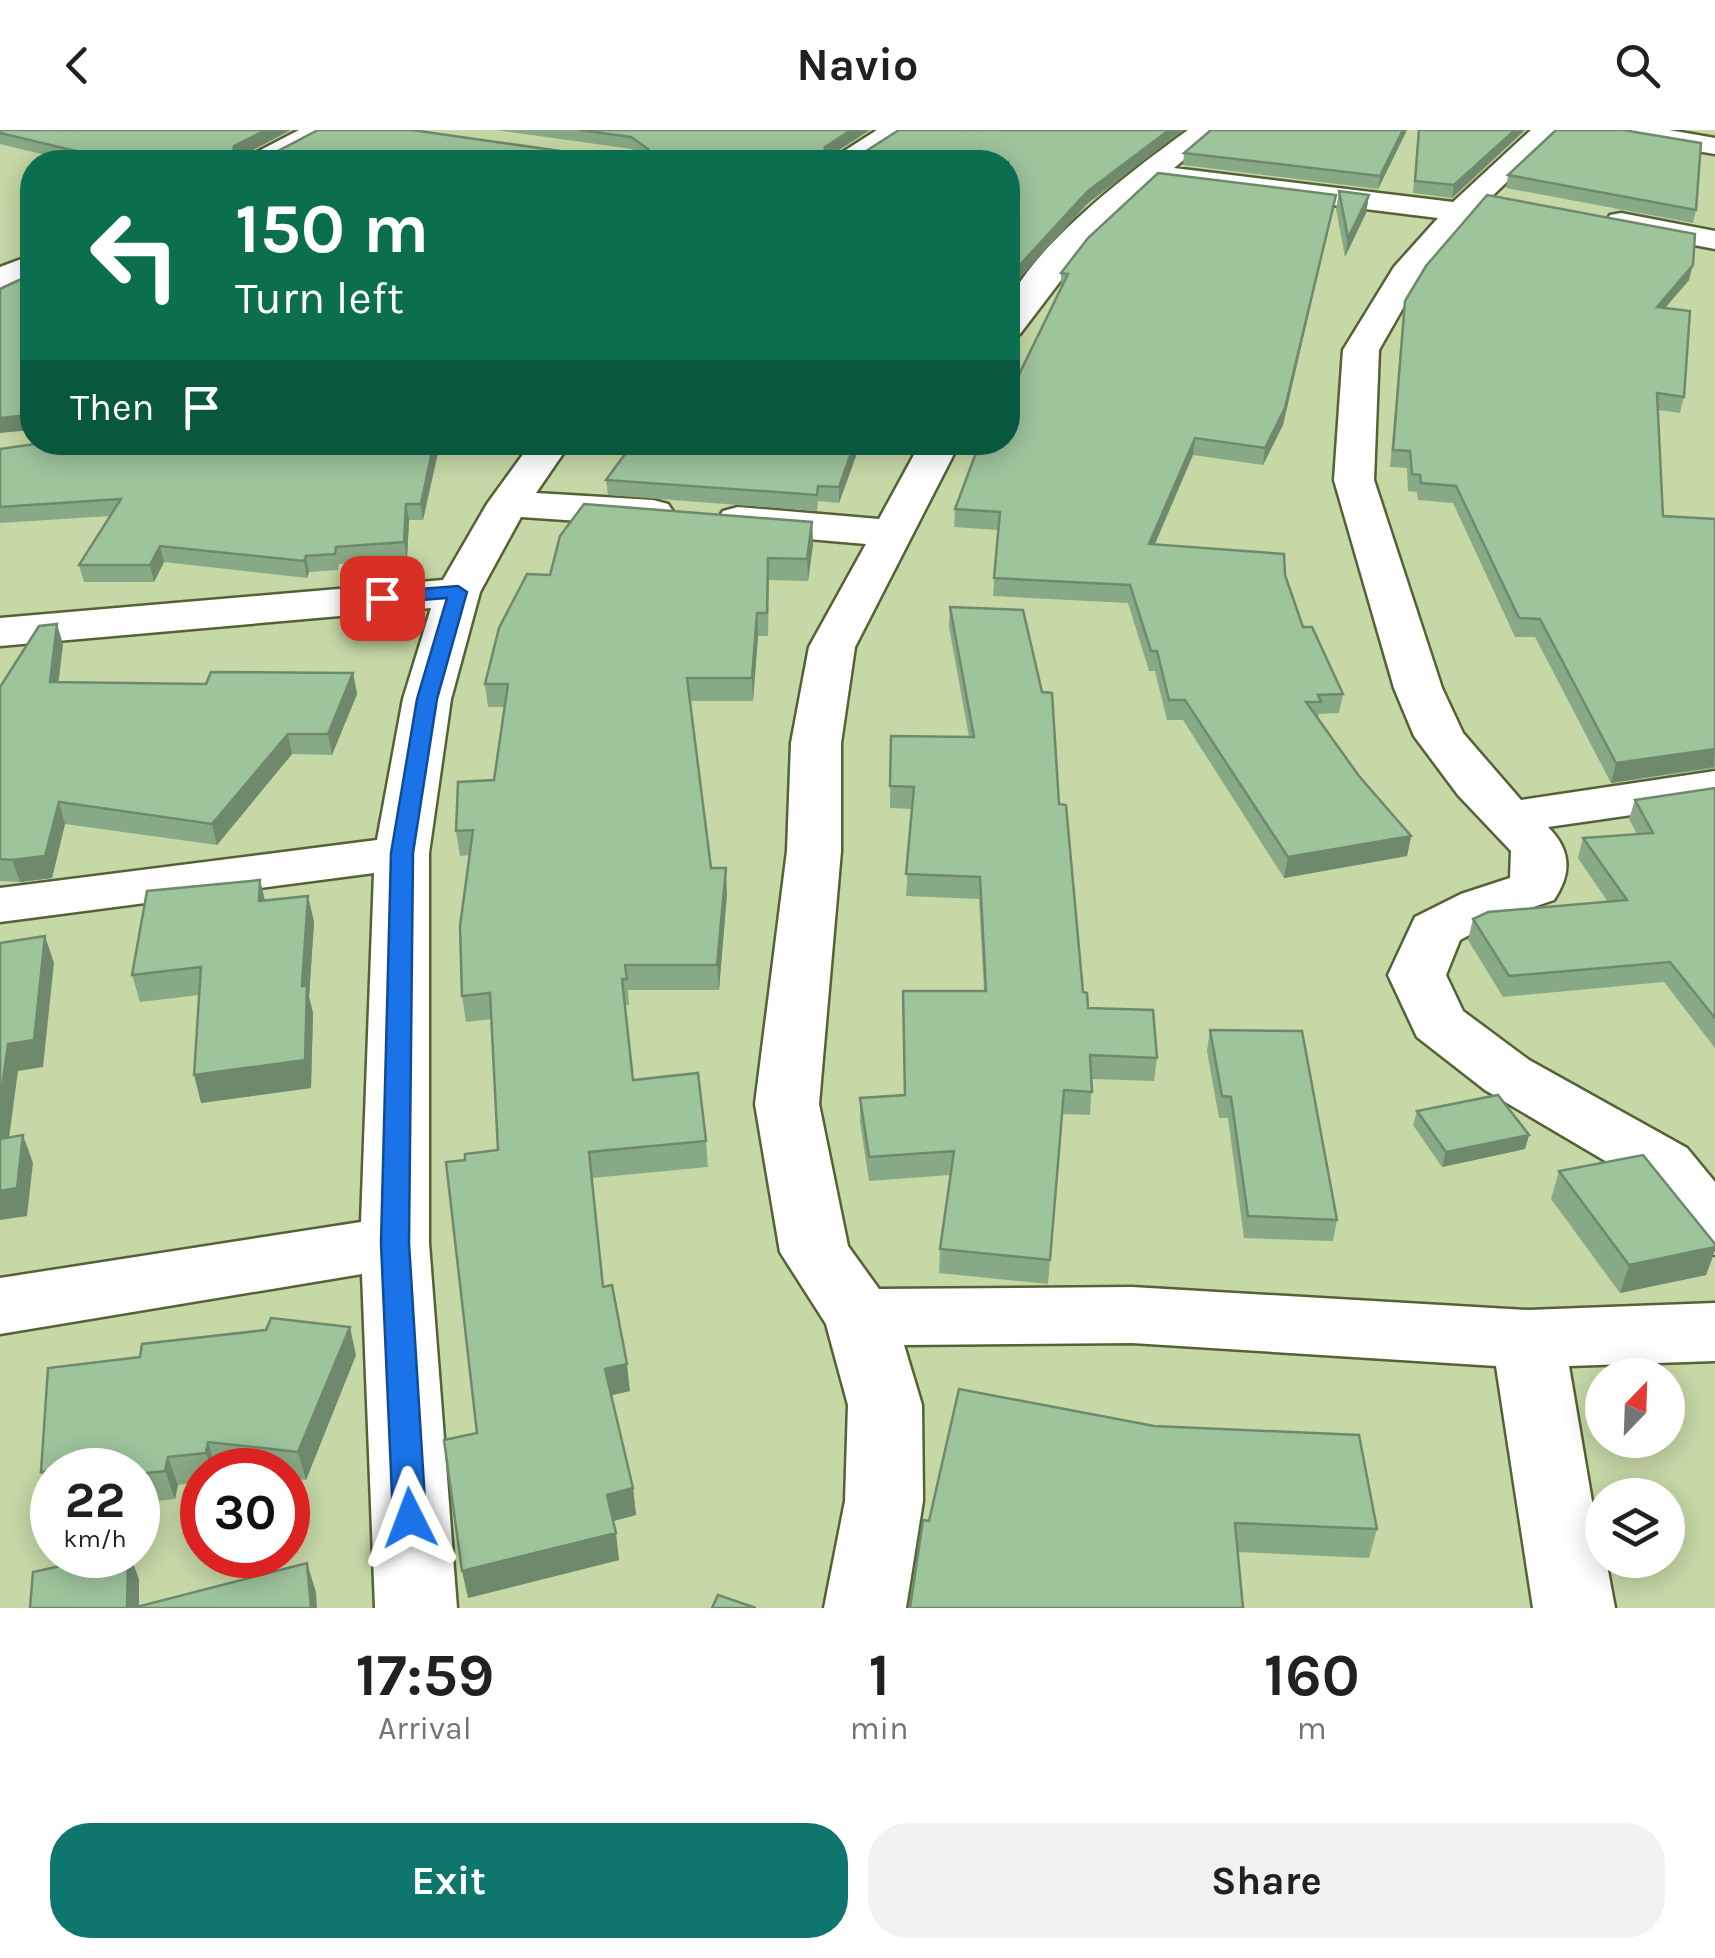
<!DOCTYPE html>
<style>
:root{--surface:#fff;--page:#f2f2f2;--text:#202124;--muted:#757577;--accent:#0f766e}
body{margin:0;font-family:Karla,sans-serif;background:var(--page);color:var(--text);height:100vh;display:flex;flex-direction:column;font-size:38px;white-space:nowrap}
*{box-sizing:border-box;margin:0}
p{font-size:32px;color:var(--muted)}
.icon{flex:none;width:55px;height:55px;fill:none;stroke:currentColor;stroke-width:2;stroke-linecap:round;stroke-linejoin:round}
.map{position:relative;height:1478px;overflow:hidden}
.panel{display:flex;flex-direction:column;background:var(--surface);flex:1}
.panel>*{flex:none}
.hud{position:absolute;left:20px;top:20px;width:1000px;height:305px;border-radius:40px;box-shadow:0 5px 25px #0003;background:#0b6e4f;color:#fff;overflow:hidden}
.needle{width:65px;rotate:23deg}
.controls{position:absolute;left:1585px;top:1228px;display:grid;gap:20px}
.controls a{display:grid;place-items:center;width:100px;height:100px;border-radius:50%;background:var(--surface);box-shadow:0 5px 25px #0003;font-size:50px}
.speed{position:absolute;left:30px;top:1318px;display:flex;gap:20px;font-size:50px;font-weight:700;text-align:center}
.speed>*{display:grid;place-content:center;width:130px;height:130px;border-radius:50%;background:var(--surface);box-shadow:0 5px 25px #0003;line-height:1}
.speed small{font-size:25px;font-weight:400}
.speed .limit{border:15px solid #d22;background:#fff;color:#111}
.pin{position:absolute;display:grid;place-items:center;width:85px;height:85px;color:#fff;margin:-42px;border-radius:20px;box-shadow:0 5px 15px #0006}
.me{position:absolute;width:110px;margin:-55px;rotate:357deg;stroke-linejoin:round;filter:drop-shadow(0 0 8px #0008)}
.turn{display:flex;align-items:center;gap:35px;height:210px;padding:0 50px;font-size:45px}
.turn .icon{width:130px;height:130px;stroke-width:2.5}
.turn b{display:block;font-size:70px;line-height:85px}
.then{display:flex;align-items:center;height:95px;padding:0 50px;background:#0003;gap:20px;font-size:38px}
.eta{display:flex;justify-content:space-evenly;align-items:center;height:170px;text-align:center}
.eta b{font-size:60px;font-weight:700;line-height:70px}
.button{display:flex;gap:20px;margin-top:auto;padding:20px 50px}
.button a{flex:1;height:115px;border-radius:40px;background:var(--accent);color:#fff;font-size:40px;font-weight:700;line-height:115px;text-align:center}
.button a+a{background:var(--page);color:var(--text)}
header{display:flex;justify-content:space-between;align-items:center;height:130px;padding:0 50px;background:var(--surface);font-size:45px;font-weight:700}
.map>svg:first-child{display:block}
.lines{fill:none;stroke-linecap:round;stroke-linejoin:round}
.minor-casing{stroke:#546235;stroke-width:5}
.minor{fill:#fff;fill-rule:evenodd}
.wall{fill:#88a986}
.shaded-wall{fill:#6f896d}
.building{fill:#9ec49c;stroke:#6f896d;stroke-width:2.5}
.route{fill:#1a73e8;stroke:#114b97;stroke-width:2.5}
</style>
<header><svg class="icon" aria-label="back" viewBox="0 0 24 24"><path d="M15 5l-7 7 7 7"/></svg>Navio<svg class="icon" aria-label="search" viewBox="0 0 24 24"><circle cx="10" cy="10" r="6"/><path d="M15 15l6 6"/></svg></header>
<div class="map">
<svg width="1715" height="1478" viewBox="0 0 1715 1478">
<rect width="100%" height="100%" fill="#c6d8a6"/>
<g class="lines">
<g class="minor-casing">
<g id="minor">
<path d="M 299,0 L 335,0 L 274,32 L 238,32 Z"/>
<path d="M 877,0 L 911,0 L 861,32 L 827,32 Z"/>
<path d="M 1188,0 L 1220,0 L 1174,38 L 1453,72 L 1531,0 L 1561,0 L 1487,71 L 1420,148 L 1379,220 L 1374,350 L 1442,558 L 1463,603 L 1521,670 L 1715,641 L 1715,673 L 1548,697 C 1571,720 1572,743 1554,770 L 1501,788 L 1460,810 L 1446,845 L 1463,881 L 1529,930 L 1687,1018 L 1715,1052 L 1715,1125 L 1691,1117 L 1641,1052 L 1485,960 L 1417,907 L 1388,845 L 1415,787 L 1461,764 L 1510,748 L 1511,721 L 1458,665 L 1414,606 L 1394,558 L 1334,350 L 1343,220 L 1394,137 L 1438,88 L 1155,53 L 1084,120 L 1020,204 L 1008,207 C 1008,196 1005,179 1010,169 C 1040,110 1134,39 1188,0 Z"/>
<path d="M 1605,0 L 1669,0 L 1715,8 L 1715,24 L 1619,8 Z"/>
<path d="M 1621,83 L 1715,101 L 1715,119 L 1610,99 L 1606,92 L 1610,85 Z"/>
<path d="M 32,125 L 32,147 L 0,159 L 0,137 Z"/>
<path d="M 532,312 L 571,312 L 536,363 L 653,370 L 668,374 L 674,383 L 668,392 L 653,396 L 521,387 L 480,462 L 451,569 L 429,723 L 429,1113 L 457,1478 L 375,1478 L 362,1144 L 0,1204 L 0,1148 L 361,1092 L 374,743 L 0,792 L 0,758 L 377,710 L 403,569 L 431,478 L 0,516 L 0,488 L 443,450 L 487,374 Z"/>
<path d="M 921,312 L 960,312 L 855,517 L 841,613 L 841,721 L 819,974 L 848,1116 L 879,1159 L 1132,1157 L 1528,1180 L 1715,1173 L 1715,1231 L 1569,1236 L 1602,1430 L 1606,1430 L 1615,1478 L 1533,1478 L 1496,1236 L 1132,1213 L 904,1215 L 922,1275 L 923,1371 L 906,1478 L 824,1478 L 845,1371 L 848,1275 L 826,1194 L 780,1122 L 755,974 L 787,721 L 791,613 L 809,517 L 866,414 L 738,403 L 723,399 L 717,390 L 723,381 L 738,377 L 879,389 Z"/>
</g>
</g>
<use href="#minor" class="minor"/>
</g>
<g class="wall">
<path d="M 0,0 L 291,0 L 248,22 L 637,23 L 632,19 L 496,0 L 870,0 L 835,22 L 863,23 L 899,0 L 1183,0 L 1087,74 L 1016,152 L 1008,150 L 1008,32 L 74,32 L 0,14 Z"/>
<path d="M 1211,0 L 1407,0 L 1378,59 L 1183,35 L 1184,23 Z"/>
<path d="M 1418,0 L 1525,0 L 1452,68 L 1413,63 Z"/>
<path d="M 1508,45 L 1696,80 L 1693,93 L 1506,58 Z"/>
<path d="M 1339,61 L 1369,65 L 1366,83 L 1345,127 L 1336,79 Z"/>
<path d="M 1336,65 L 1283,295 L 1263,335 L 1193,325 L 1155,414 L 1285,445 L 1303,497 L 1343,564 L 1339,583 L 1319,584 L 1318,589 L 1359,646 L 1411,706 L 1407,726 L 1284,748 L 1183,590 L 1167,590 L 1155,541 L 1149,541 L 1128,473 L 993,466 L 998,400 L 954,397 L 955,379 L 1008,312 L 1061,158 L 1061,143 Z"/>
<path d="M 1689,150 L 1665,178 L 1684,267 L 1680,283 L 1658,280 L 1663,386 L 1715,389 L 1715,638 L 1611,653 L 1535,507 L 1515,507 L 1453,373 L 1418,370 L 1417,362 L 1408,361 L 1407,338 L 1390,337 L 1403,186 L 1405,171 Z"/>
<path d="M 861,312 L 839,373 L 818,371 L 817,381 L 608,365 L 606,350 Z"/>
<path d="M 0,319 L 437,327 L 423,390 L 409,390 L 407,429 L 339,434 L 338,440 L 309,442 L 307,448 L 164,432 L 154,452 L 84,452 L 79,435 L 110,386 L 0,393 Z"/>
<path d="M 812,392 L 813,414 L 808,451 L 769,450 L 768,506 L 758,506 L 753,571 L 690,571 L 711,738 L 727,763 L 719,860 L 628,860 L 629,875 L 625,875 L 633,950 L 706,1011 L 708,1037 L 592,1048 L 603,1156 L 630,1261 L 611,1265 L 633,1358 L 636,1385 L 613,1391 L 619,1430 L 468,1468 L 477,1303 L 465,1030 L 498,1020 L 492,889 L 466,892 L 462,866 L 470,725 L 460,726 L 456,701 L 494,650 L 504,577 L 488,577 L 485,554 L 550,445 Z"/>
<path d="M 950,477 L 1059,674 L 1083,862 L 1088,878 L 1157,928 L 1154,951 L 1092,949 L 1090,985 L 1062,984 L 1048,1154 L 939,1143 L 940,1119 L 950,1045 L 869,1051 L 860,992 L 860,968 L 904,965 L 903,861 L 984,861 L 979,769 L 906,766 L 912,679 L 890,678 L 891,606 L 969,607 L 949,497 Z"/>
<path d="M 63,514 L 58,552 L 206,554 L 353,543 L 357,564 L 332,625 L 292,624 L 217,715 L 65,694 L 52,748 L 20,752 L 0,751 L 0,557 Z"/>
<path d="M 1715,658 L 1715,918 L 1664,852 L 1503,867 L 1468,810 L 1473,789 L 1608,772 L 1578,728 L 1583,708 L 1637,704 L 1629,689 L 1635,670 Z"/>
<path d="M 260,750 L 265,770 L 308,766 L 314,792 L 309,867 L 313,883 L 311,958 L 201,973 L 199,865 L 140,872 L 132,845 Z"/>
<path d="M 1210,900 L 1337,1090 L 1333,1111 L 1244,1108 L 1228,988 L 1219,988 L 1207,921 Z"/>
<path d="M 1417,981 L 1529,1005 L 1525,1019 L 1442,1037 L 1413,995 Z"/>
<path d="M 1559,1041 L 1706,1145 L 1620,1163 L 1551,1069 Z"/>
<path d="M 356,1225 L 306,1350 L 288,1348 L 288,1340 L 202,1340 L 202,1352 L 178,1355 L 175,1369 L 138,1373 L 138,1340 L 52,1340 L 52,1370 L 41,1342 Z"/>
<path d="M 959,1259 L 1377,1399 L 1369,1428 L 1237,1422 L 929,1391 Z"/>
</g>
<g class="shaded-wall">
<path d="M 266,0 L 291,0 L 236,29 L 233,22 L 234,16 Z"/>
<path d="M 851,0 L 870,0 L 825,29 L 825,17 Z"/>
<path d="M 1169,0 L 1183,0 L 1087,74 L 1016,152 L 1017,138 L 1088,61 Z"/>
<path d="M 1403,0 L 1407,0 L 1378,59 L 1380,46 Z"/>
<path d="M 1515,0 L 1525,0 L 1452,68 L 1454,55 Z"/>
<path d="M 1336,65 L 1283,295 L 1263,335 L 1265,318 Z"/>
<path d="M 1369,65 L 1366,83 L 1345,127 L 1348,108 Z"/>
<path d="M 1693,135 L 1689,150 L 1653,192 L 1657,177 Z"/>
<path d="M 28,285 L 32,300 L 0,303 L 0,288 Z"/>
<path d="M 1195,308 L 1193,325 L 1147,432 L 1149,414 Z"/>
<path d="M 434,312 L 443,312 L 437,327 L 423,390 L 421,374 Z"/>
<path d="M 855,312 L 861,312 L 839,373 L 839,357 Z"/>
<path d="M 406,374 L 409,390 L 407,429 L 404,412 Z"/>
<path d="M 812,392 L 813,414 L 808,451 L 807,429 Z"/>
<path d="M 160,416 L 164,432 L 154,452 L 150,435 Z"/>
<path d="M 306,426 L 309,442 L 307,448 L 304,431 Z"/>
<path d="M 757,483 L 758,506 L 753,571 L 752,548 Z"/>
<path d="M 57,494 L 63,514 L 56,573 L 50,552 Z"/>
<path d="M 353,543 L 357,564 L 332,625 L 328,604 Z"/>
<path d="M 288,604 L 292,624 L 217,715 L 212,694 Z"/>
<path d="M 1715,619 L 1714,637 L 1611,653 L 1616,633 Z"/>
<path d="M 59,672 L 65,694 L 52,748 L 20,752 L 12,730 Z"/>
<path d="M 1411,706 L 1407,726 L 1284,748 L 1288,727 Z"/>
<path d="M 726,738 L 727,763 L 719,860 L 717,835 Z"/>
<path d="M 260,750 L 266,776 L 259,771 Z"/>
<path d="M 308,766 L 314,792 L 309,867 L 313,883 L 311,958 L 201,973 L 194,945 L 302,856 Z"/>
<path d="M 45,806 L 54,833 L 43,937 L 18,941 L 5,1038 L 0,1024 L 0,972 L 8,914 Z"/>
<path d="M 23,1005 L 33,1033 L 27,1086 L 0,1090 L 0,1061 Z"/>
<path d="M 1529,1005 L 1525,1019 L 1442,1037 L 1446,1022 Z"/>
<path d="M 1715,1117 L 1715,1121 L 1706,1145 L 1620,1163 L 1629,1135 Z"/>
<path d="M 350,1197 L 356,1225 L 306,1350 L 298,1322 Z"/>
<path d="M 627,1234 L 630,1261 L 609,1266 L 605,1239 Z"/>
<path d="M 208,1312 L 216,1340 L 212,1340 L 206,1323 Z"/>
<path d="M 168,1327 L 178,1355 L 175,1369 L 165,1341 Z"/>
<path d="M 633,1358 L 636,1385 L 610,1392 L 607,1365 Z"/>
<path d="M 616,1403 L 619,1430 L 468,1468 L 462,1441 Z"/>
<path d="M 128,1425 L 130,1425 L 139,1449 L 139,1478 L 127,1478 Z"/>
<path d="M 307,1433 L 316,1462 L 317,1478 L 311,1478 Z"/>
</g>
<g class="building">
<path d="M 0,0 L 266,0 L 234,16 L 233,22 L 274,23 L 318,0 L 412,0 L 574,23 L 644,23 L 648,19 L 631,7 L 580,0 L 851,0 L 825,17 L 824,22 L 863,23 L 899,0 L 1169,0 L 1088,61 L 1017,138 L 1008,137 L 1008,111 L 1009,105 L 1008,105 L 1008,32 L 122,32 L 0,3 Z"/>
<path d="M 1211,0 L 1403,0 L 1380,46 L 1184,23 Z"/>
<path d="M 1419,0 L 1515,0 L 1454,55 L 1415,51 Z"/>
<path d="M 1556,0 L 1623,0 L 1701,13 L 1696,80 L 1508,45 Z"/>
<path d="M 1158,43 L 1336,65 L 1285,278 L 1265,318 L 1195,308 L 1149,414 L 1284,424 L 1285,445 L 1303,497 L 1312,497 L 1343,564 L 1318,565 L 1321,572 L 1306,572 L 1359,646 L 1411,706 L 1288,727 L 1185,570 L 1169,570 L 1157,521 L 1151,521 L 1130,455 L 994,448 L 1000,382 L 955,379 L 980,312 L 1008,312 L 1008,267 L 1068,144 L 1061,143 L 1088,108 Z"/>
<path d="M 1339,61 L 1369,65 L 1348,108 Z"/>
<path d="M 1487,65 L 1695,104 L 1693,135 L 1657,177 L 1690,181 L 1684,267 L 1657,263 L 1663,386 L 1715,389 L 1715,619 L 1616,633 L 1540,489 L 1519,488 L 1456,356 L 1421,353 L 1420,345 L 1412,344 L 1410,321 L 1393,320 L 1405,171 L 1426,136 Z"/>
<path d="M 32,144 L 32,293 L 28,285 L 0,288 L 0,159 Z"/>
<path d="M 49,312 L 434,312 L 421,374 L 406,374 L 404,412 L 336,417 L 335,424 L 306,426 L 304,431 L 160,416 L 150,435 L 79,435 L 121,369 L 0,377 L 0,319 Z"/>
<path d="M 634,312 L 855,312 L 839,357 L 818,356 L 817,365 L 606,350 Z"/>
<path d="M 584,374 L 812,392 L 807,429 L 768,428 L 767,483 L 757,483 L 752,548 L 687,548 L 711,738 L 726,738 L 717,835 L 625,835 L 627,849 L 622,849 L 633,950 L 698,943 L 706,1011 L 589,1022 L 603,1157 L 612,1155 L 627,1234 L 605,1239 L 633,1358 L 607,1365 L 616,1403 L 462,1441 L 444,1310 L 477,1303 L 446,1032 L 465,1030 L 465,1024 L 498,1020 L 490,863 L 462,866 L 460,796 L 473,700 L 456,701 L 458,652 L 494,650 L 508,554 L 485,554 L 499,498 L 527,444 L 550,445 L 560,406 Z"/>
<path d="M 950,477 L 1023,480 L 1042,562 L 1052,563 L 1059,674 L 1066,675 L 1083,862 L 1087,863 L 1088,878 L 1153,880 L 1157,928 L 1090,925 L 1092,962 L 1064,960 L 1050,1130 L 940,1119 L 954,1021 L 869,1027 L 860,968 L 905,965 L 903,861 L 986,861 L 980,747 L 906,744 L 914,657 L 890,656 L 891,606 L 974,607 Z"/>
<path d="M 57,494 L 50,552 L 206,554 L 211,542 L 353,543 L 328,604 L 288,604 L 212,694 L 59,672 L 45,726 L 12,730 L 0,729 L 0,557 L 39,496 Z"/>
<path d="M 1715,658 L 1715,888 L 1670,832 L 1509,846 L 1473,789 L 1488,782 L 1627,770 L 1583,708 L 1653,703 L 1635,670 Z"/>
<path d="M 260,750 L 259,771 L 308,766 L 302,856 L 307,856 L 305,930 L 194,945 L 201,837 L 132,845 L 147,761 Z"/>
<path d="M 45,806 L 34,910 L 8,914 L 0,972 L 0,813 Z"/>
<path d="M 1210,900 L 1302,901 L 1337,1090 L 1248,1086 L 1231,967 L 1222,966 Z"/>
<path d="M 1498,965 L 1529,1005 L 1446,1022 L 1417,981 Z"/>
<path d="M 23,1005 L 17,1058 L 0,1061 L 0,1009 Z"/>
<path d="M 1643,1025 L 1715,1114 L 1715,1117 L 1629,1135 L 1559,1041 Z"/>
<path d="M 271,1188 L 350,1197 L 298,1322 L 208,1312 L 206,1323 L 168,1327 L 165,1341 L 138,1344 L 138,1340 L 102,1340 L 103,1335 L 41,1342 L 48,1238 L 140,1227 L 142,1214 L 266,1200 Z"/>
<path d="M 959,1259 L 1154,1296 L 1359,1305 L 1377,1399 L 1235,1393 L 1243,1478 L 910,1478 L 923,1390 L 929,1391 Z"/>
<path d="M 111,1425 L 128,1425 L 127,1478 L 30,1478 L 33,1442 Z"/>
<path d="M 307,1433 L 311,1478 L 133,1478 Z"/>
<path d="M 718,1465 L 756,1478 L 712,1478 Z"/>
</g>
<path class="route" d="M 458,456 L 467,462 L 437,569 L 413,723 L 409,1113 L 426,1388 L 421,1398 L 410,1402 L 398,1398 L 393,1388 L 381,1113 L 391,723 L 417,569 L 447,468 L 382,473 L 373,468 L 382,462 Z"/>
</svg>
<div class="controls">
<a><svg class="needle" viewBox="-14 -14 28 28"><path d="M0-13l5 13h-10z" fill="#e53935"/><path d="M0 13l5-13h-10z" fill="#757577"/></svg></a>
<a><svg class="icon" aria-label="layers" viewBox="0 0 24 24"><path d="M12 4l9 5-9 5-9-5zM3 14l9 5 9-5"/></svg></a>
</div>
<div class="speed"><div>22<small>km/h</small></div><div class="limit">30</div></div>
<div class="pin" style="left:382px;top:468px;background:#d93025"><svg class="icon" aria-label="arrive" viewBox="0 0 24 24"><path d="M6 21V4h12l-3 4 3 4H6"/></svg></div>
<svg class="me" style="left:410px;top:1388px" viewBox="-20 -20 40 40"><path d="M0-17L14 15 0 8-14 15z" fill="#1a73e8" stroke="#fff" stroke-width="4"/></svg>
<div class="hud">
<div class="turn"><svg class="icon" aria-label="left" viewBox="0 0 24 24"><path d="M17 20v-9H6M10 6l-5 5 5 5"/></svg><div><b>150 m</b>Turn left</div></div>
<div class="then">Then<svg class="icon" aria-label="arrive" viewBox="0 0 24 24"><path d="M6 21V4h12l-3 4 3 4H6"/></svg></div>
</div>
</div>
<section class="panel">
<div class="eta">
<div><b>17:59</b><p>Arrival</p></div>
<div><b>1</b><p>min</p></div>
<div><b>160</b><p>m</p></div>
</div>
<div class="button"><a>Exit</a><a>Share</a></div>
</section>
